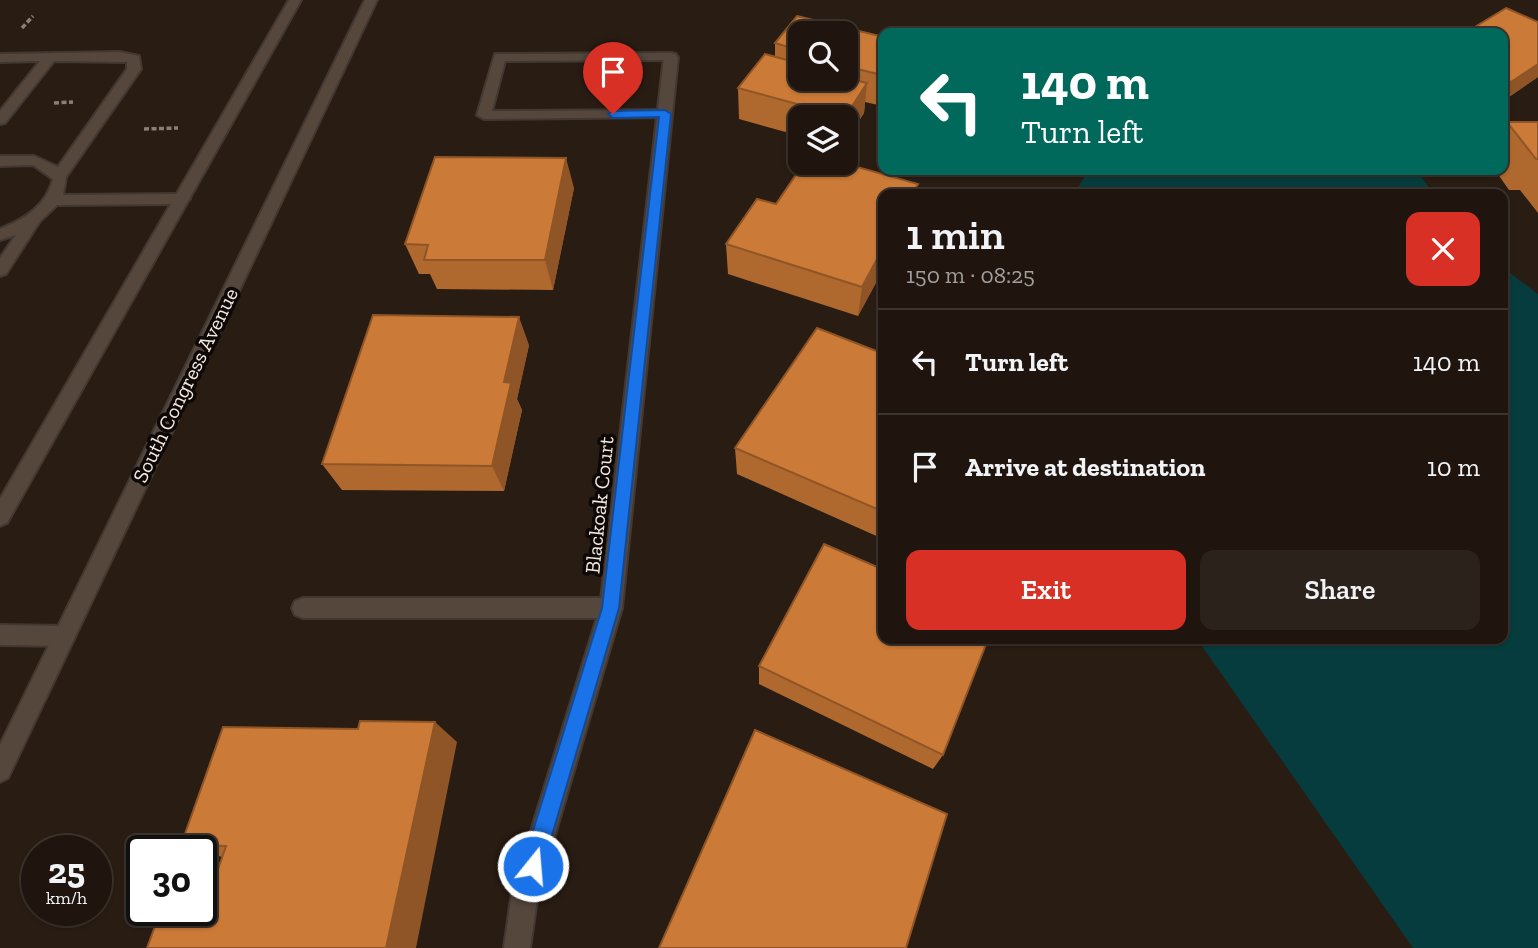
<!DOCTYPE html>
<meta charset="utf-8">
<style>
:root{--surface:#1f150e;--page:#2c221c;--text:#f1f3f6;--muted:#a19f9e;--line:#3c342e;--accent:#d93025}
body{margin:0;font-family:"Zilla Slab",serif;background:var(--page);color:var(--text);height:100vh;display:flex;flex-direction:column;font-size:26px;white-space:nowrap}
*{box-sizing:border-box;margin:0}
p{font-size:23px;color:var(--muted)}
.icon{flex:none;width:38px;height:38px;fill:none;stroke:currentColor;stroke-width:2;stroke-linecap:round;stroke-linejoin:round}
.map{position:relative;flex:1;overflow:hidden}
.panel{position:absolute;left:878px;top:189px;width:630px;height:455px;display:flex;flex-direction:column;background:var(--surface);border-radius:14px;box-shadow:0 2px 5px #0004,0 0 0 2px var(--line)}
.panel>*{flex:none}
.guide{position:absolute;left:878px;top:28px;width:630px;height:147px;border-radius:14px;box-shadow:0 2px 5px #0004,0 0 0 2px var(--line);background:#00695c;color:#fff;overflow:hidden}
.buttons{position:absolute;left:788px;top:21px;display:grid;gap:14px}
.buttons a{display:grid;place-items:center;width:70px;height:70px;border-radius:14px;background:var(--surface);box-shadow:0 2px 5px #0004,0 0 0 2px var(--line);font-size:35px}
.speed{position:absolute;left:21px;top:835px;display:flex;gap:14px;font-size:35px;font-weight:700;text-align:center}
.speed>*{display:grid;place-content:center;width:91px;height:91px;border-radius:50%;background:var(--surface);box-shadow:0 2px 5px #0004,0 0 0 2px var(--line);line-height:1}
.speed small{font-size:18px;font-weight:400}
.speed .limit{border:4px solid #111;border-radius:10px;background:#fff;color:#111}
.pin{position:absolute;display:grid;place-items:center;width:60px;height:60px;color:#fff;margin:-72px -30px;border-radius:50% 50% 50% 0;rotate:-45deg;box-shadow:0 0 7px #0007}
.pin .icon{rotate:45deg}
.me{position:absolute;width:77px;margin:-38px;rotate:17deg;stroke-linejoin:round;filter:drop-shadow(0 0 5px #0008)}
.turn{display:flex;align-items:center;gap:24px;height:147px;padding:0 28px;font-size:32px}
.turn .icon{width:91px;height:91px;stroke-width:2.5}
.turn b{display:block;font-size:49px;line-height:60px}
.round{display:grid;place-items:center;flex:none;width:74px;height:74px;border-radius:14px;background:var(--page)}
.head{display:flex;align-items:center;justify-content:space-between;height:119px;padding:0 28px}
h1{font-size:42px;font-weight:600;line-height:52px}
.action{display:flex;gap:14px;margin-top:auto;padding:14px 28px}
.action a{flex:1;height:80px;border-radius:14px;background:var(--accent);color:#fff;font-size:28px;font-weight:600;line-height:80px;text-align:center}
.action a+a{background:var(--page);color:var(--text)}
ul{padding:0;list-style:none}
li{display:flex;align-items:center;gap:21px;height:105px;padding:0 28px;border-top:2px solid var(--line)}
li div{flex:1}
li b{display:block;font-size:26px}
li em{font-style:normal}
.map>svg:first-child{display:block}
.water{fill:#063c3d}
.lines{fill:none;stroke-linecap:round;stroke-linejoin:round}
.service-casing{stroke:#423832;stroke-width:4}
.minor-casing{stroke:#423832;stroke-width:4}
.secondary-casing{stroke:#423832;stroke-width:4}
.path{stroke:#8a7e76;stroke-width:3.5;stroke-dasharray:5 2.5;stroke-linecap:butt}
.service{fill:#56473d;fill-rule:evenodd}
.minor{fill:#56473d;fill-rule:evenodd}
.secondary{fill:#56473d;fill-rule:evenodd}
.wall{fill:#af692f}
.shaded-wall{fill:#8f5526}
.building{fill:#cc7a37;stroke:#8f5526;stroke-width:2;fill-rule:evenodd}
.route{fill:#1a73e8;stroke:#114b97;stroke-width:2}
.labels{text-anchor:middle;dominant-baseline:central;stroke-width:7;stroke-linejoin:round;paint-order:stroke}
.street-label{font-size:21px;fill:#f2e8e2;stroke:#0d0805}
</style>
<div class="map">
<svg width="1538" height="948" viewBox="0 0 1538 948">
<rect width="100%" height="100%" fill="#291c13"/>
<g class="water">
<path d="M 1089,170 L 1416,170 L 1434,194 L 1074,194 Z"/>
<path d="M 1503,268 L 1538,294 L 1538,948 L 1413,948 L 1197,639 L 1503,639 Z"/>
</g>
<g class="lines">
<g class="service-casing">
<g id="service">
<path d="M 120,52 L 139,56 L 141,69 L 66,177 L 63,195 L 182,194 L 190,199 L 182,204 L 57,205 L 40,221 L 6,274 L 0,276 L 0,258 L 16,235 L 0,240 L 0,229 C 25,219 46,206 53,179 L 33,165 L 0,166 L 0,156 L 34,156 L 58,167 L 127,69 L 127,62 L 54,61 L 5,123 L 0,124 L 0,111 L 40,61 L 0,62 L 0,54 Z"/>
<path d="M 671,53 L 676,54 L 676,60 L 505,61 L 492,111 L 665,110 L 672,114 L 670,117 L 484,119 L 477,115 L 495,54 Z"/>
<path d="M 303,598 L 611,598 L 619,601 L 622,608 L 619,615 L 611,618 L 303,618 L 295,615 L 292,608 L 295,601 Z"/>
<path d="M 0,625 L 64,626 L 72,629 L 75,636 L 72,643 L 64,646 L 0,645 Z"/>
</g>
</g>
<g class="minor-casing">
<path id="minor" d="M 671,53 L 678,57 L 622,608 L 538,892 L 530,948 L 504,948 L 512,892 L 600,608 L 664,57 Z"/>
</g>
<g class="secondary-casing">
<g id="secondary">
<path d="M 289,0 L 301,0 L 7,523 L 0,526 L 0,499 Z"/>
<path d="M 365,0 L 377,0 L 8,778 L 0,782 L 0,745 Z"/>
</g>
</g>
<g class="path">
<path d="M 22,28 L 33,16"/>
<path d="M 54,103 L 73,102"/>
<path d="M 144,129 L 178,128"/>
</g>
<use href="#service" class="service"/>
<use href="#minor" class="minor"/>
<use href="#secondary" class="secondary"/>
</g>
<g class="wall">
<path d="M 1538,22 L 1538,77 L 1503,101 L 1503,33 Z"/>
<path d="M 884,37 L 884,97 L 878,105 L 865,102 L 864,113 L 845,142 L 845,117 L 800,117 L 800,136 L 739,119 L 738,88 L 775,57 L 775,43 Z"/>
<path d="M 1507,122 L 1538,122 L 1538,213 L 1520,190 L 1509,190 L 1495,170 L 1503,170 L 1503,126 Z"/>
<path d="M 853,166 L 884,194 L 884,268 L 858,316 L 728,274 L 726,244 L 776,204 Z"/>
<path d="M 574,188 L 553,290 L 437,289 L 430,274 L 419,274 L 405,244 Z"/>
<path d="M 529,345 L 517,399 L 522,410 L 504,491 L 342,490 L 322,464 Z"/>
<path d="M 884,354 L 884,532 L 881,538 L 737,474 L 735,448 Z"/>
<path d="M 759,666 L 943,755 L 933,769 L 759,684 Z"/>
<path d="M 457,742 L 214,881 L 222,857 L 181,845 Z"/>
</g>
<g class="shaded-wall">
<path d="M 1538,64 L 1538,77 L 1503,101 L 1503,92 L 1511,82 Z"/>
<path d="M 853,68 L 850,98 L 846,78 Z"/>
<path d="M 884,72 L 884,97 L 878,105 L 882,75 Z"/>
<path d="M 867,83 L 864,113 L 845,142 L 844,117 Z"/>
<path d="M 566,158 L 574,188 L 553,290 L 545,260 Z"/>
<path d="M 884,246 L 884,268 L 858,316 L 862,287 Z"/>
<path d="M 519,317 L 529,345 L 517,399 L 522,410 L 504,491 L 492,466 L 504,382 Z"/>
<path d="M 435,722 L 457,742 L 416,948 L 386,948 Z"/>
</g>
<g class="building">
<path d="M 1506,8 L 1538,22 L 1538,64 L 1511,82 L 1503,78 L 1503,33 L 1465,33 Z"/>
<path d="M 797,16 L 884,37 L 884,72 L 882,75 L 853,68 L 846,78 L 867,83 L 845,117 L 738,88 L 765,54 L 787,60 L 795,49 L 775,43 ZM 800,33 L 845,33 L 845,79 L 800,79 Z"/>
<path d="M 1507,122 L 1538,122 L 1538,159 L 1536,159 Z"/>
<path d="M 435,157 L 566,158 L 545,260 L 424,260 L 428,245 L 405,244 Z"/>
<path d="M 845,157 L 854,159 L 850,165 L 918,184 L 912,194 L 884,194 L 884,246 L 862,287 L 726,244 L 757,199 L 776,204 L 804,163 L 845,163 Z"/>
<path d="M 373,315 L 519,317 L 504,382 L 511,383 L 492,466 L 322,464 Z"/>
<path d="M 817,328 L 884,354 L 884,512 L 735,448 Z"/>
<path d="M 824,544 L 884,570 L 884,639 L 988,639 L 943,755 L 759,666 Z"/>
<path d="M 360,721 L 435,722 L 386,948 L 147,948 L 161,910 L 201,910 L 201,880 L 214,881 L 226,846 L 181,845 L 223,727 L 358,729 Z"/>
<path d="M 755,730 L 947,814 L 906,948 L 659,948 Z"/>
</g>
<path class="route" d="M 665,110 L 671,114 L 619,608 L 543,866 L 540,873 L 533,876 L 525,873 L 522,866 L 602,608 L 659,117 L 613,118 L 608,114 L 613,111 Z"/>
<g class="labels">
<g class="street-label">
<text transform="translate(185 385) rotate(-64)">South Congress Avenue</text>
<text transform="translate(599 505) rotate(-84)">Blackoak Court</text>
</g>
</g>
</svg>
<div class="buttons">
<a><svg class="icon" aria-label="search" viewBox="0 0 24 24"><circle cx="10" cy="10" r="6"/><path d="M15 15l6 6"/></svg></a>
<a><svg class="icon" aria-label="layers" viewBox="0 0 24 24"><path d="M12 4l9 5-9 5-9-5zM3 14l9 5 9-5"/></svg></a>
</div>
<div class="speed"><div>25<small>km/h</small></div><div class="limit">30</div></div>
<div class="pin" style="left:613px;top:114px;background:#d93025"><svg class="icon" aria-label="arrive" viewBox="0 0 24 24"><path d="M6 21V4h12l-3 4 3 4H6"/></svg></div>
<svg class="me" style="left:533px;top:866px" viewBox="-20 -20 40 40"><circle r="17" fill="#1a73e8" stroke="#fff" stroke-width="3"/><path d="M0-11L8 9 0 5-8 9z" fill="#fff"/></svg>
<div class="guide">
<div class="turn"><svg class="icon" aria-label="left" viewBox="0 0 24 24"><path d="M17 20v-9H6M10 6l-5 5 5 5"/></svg><div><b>140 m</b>Turn left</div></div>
</div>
<section class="panel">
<div class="head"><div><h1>1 min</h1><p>150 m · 08:25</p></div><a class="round" style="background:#d93025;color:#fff"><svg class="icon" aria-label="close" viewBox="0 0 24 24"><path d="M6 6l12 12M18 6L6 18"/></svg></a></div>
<ul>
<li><svg class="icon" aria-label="left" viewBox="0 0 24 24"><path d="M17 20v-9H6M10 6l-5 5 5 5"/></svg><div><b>Turn left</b></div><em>140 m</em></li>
<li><svg class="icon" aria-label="arrive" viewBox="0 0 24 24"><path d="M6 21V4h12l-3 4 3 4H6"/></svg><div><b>Arrive at destination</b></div><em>10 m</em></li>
</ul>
<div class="action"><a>Exit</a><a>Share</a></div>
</section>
</div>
